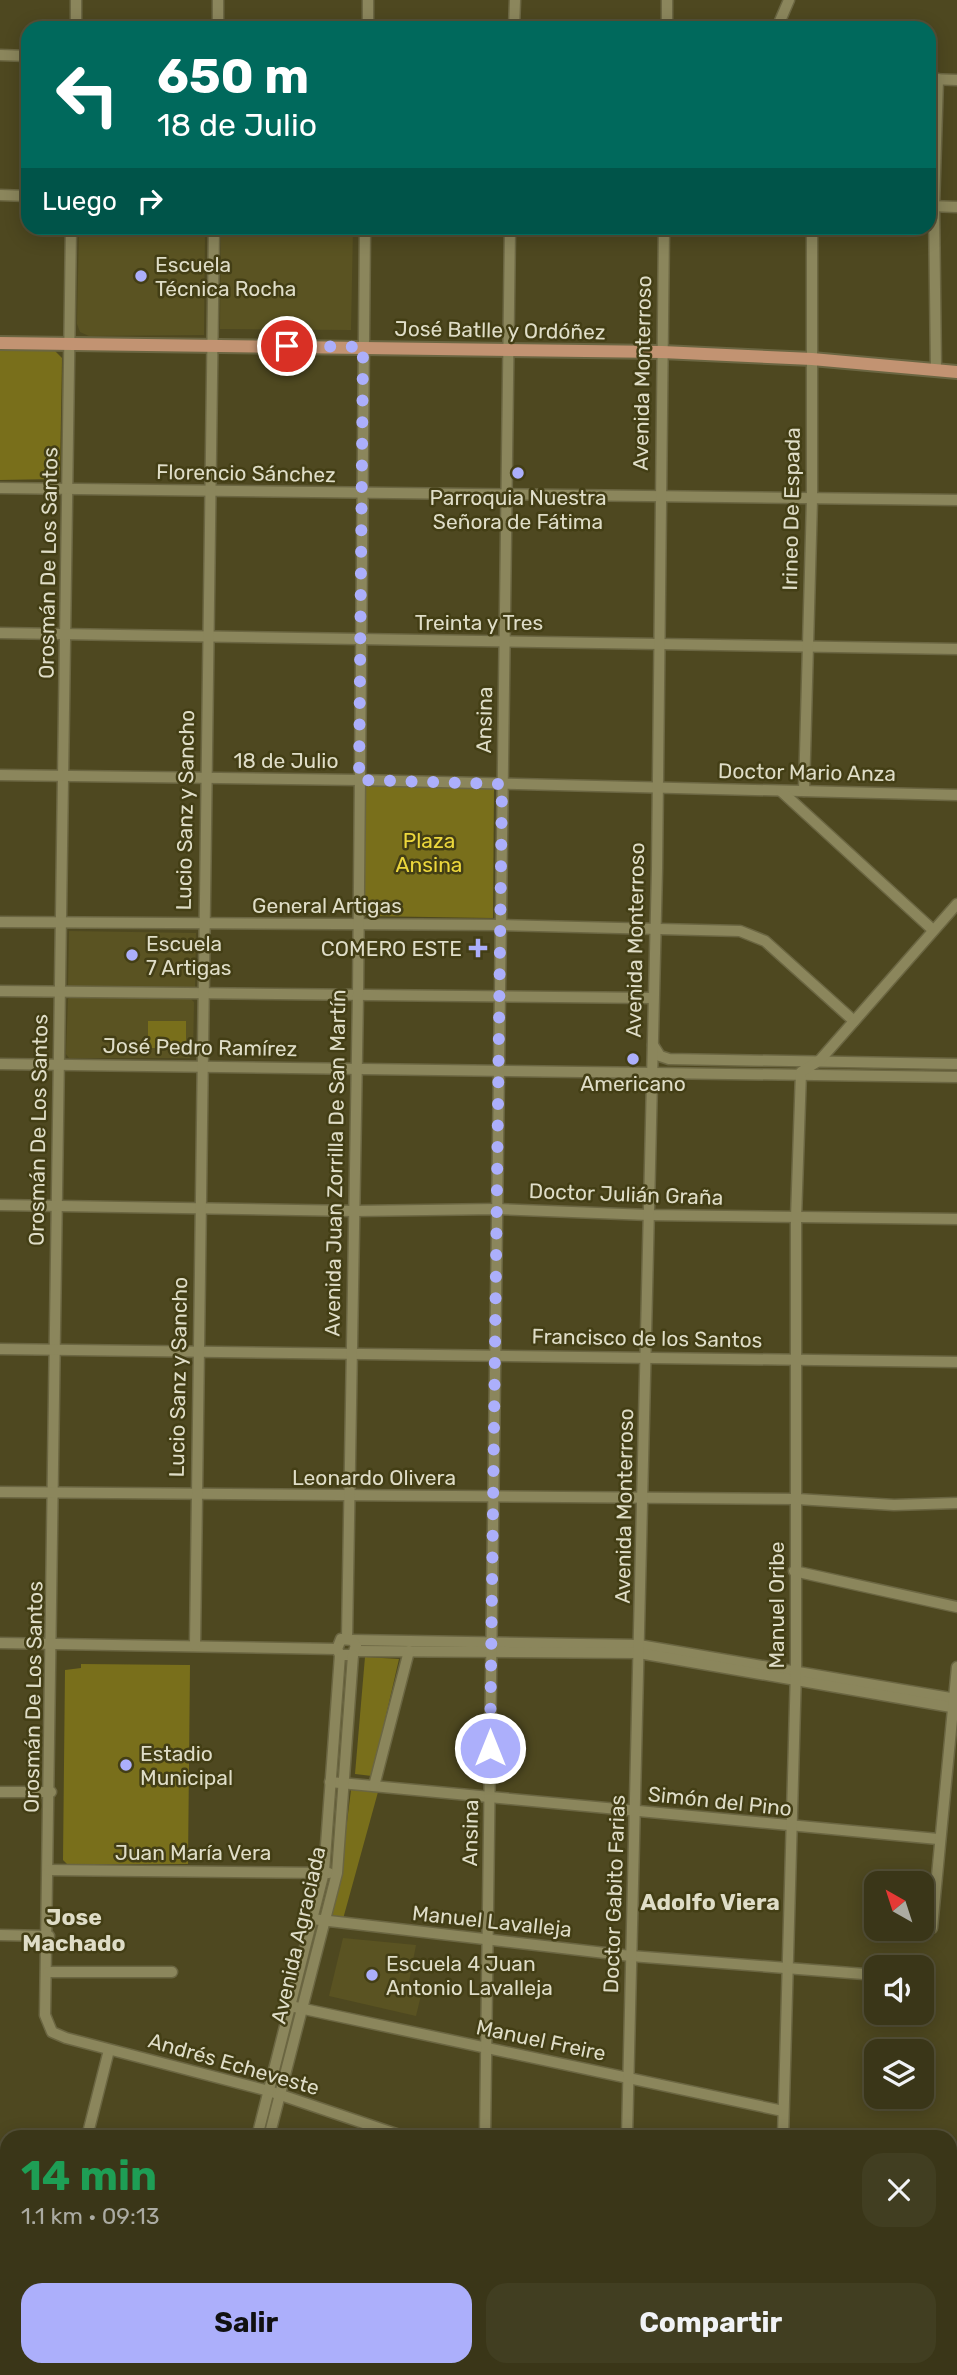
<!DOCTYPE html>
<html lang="es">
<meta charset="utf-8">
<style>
:root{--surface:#3a3618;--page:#413e21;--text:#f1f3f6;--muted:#ababa2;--line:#545037;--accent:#acaffb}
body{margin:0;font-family:Rubik,sans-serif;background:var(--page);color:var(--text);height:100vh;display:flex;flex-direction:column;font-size:26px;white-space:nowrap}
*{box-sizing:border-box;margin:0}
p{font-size:23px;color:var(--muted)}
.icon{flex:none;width:38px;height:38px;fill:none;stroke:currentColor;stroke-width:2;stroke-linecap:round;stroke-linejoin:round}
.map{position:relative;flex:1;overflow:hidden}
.panel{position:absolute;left:0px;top:2130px;width:957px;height:247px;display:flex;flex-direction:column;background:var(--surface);border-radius:21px 21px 0 0;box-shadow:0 4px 18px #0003,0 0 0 2px var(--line)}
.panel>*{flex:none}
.hud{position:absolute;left:21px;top:21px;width:915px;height:214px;border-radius:21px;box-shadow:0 4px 18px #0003,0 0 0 2px var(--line);background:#00695c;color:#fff;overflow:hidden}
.needle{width:46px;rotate:321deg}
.tools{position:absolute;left:864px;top:1871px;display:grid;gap:14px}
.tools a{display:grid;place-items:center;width:70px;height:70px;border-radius:14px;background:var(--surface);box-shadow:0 4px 18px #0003,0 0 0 2px var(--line);font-size:35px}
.pin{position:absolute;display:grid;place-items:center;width:60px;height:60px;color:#fff;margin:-30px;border:4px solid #fff;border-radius:50%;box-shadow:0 2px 7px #0007}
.me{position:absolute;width:77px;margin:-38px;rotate:0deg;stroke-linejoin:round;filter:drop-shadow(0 0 5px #0008)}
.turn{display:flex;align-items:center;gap:24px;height:147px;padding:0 21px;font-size:32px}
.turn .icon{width:91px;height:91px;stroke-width:2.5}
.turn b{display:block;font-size:49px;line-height:60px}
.then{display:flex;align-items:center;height:66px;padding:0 21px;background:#0003;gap:14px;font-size:26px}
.round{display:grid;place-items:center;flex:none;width:74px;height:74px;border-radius:21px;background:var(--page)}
.summary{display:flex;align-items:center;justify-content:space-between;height:119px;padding:0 21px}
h1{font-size:42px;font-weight:700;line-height:52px;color:#1e9e55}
.primary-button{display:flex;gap:14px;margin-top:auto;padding:14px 21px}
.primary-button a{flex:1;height:80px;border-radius:21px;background:var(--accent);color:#111;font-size:28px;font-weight:700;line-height:80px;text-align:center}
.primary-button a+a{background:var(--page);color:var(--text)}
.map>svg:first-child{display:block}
.built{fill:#5a5322}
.green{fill:#796f1b}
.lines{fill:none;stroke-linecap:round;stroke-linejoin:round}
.minor-casing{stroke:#6b6642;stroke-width:13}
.major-casing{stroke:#6b6642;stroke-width:16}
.minor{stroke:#8b865c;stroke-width:10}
.major{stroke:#c29372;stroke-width:12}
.route{stroke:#acaffb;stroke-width:12;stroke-dasharray:0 21.6}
.poi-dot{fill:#acaffb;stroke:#433e15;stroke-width:2.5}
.labels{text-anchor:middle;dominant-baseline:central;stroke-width:5;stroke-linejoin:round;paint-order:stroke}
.poi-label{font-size:21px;fill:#dfddc7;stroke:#433e15;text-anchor:start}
.street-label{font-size:21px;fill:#dfddc7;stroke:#433e15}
.park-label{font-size:21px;fill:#ecd73c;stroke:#433e15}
.neighbourhood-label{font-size:23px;font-weight:bold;fill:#dfddc7;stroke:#433e15}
</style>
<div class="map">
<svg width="957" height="2375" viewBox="0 0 957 2375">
<rect width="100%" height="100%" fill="#4e4820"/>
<g class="built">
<path d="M 79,228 L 205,228 L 204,335 L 89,336 L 80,332 L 77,324 Z"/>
<path d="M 221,228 L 353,228 L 351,330 L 220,329 Z"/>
<path d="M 69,931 L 196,933 L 195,989 L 68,987 Z"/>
<path d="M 71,996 L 191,999 L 194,1002 L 193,1054 L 190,1054 L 190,1058 L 69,1058 L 66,1054 L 68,999 Z"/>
<path d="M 343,1938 L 416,1945 L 409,1982 L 424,1983 L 416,2016 L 329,1996 Z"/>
</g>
<g class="green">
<path d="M 0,351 L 55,351 L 62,358 L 60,473 L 57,479 L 0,480 Z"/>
<path d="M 364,785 L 494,788 L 493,918 L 364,916 Z"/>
<rect x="148" y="1021" width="38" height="27"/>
<path d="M 365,1657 L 399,1659 L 372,1776 L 355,1774 Z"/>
<path d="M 81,1664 L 190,1665 L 188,1864 L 67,1864 L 63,1860 L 65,1670 L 81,1668 Z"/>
<path d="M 351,1790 L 378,1792 L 343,1919 L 334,1917 L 332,1914 L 340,1878 Z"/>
</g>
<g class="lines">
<g class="minor-casing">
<g id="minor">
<path d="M 667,0 L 667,28"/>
<path d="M 76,28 L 76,0"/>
<path d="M 218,28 L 218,0"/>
<path d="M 368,28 L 368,0"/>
<path d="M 514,28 L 515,0"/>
<path d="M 777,28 L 789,0"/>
<path d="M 0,55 L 28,56"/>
<path d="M 929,79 L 957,80"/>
<path d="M 0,195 L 28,196"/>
<path d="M 930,206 L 957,207"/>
<path d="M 71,228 L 45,2015 L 52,2032 L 66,2038 L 269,2091 L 405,2137"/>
<path d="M 936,371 L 934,206 L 938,79"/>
<path d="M 0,488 L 957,500"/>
<path d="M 0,633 L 957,649"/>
<path d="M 0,775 L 359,780 L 957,795"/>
<path d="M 781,791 L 933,930"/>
<path d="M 804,791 L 812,499 L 812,228"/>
<path d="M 0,922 L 501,925 L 740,931 L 765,941 L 854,1021"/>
<path d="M 0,991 L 652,998"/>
<path d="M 653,1045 L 660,1056 L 669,1059 L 957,1064"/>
<path d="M 0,1064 L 957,1077"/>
<path d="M 0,1205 L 354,1211 L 497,1209 L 649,1215 L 957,1219"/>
<path d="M 0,1349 L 957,1362"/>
<path d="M 0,1492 L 797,1499 L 894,1505 L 957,1503"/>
<path d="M 794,1571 L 957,1607"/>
<path d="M 347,1638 L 358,995 L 365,228"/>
<path d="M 352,1640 L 639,1645 L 957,1699"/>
<path d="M 0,1643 L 337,1649"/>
<path d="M 195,1645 L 214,228"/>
<path d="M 355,1651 L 639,1653 L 957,1708"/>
<path d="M 330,1782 L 938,1839"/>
<path d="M 374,1786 L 409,1651"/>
<path d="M 0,1792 L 51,1792"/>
<path d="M 49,1870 L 329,1873"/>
<path d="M 312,1919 L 631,1956 L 877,1975"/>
<path d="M 932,1928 L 957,1667"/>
<path d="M 0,1935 L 49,1936"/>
<path d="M 48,1972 L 172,1972"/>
<path d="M 290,2006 L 783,2111"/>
<path d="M 87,2137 L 109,2050"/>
<path d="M 257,2137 L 324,1872 L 340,1655 L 337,1649 L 341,1639 L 352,1640 L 356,1645 L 353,1655 L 340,1655"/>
<path d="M 269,2137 L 337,1873 L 353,1655"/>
<path d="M 485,2137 L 510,228"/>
<path d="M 627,2137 L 657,869 L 664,228"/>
<path d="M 783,2137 L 796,1670 L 796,1218 L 801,1072 L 820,1060 L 957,904"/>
<path d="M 0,2264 L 7,2266"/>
<path d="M 950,2314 L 957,2317"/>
<path d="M 732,2370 L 752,2375"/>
<path d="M 196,2375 L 197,2370"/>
<path d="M 208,2375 L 209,2370"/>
<path d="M 374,2375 L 376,2370"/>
<path d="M 530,2375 L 532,2370"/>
<path d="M 687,2375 L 689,2370"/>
<path d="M 829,2375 L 832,2370"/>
</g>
</g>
<g class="major-casing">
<path id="major" d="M 0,343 L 662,352 L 812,359 L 957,372"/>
</g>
<use href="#minor" class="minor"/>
<use href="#major" class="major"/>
</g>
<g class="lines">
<path class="route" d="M 287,346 L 363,347 L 359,780 L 502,784 L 490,1748"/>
</g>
<g class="poi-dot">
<circle cx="141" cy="276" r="7"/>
<circle cx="518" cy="473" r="7"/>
<path d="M474.5 937.5h7v7h7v7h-7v7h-7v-7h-7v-7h7z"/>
<circle cx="132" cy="955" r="7"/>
<circle cx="633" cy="1059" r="7"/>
<circle cx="126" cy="1765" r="7"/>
<circle cx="372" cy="1975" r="7"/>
</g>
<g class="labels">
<g class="poi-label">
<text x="155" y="264">Escuela<tspan x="155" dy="24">Técnica Rocha</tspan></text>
<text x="518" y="497" text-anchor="middle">Parroquia Nuestra<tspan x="518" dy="24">Señora de Fátima</tspan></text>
<text x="146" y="943">Escuela<tspan x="146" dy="24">7 Artigas</tspan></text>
<text x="462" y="948" text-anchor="end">COMERO ESTE</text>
<text x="633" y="1083" text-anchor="middle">Americano</text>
<text x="140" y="1753">Estadio<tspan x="140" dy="24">Municipal</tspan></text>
<text x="386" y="1963">Escuela 4 Juan<tspan x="386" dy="24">Antonio Lavalleja</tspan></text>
</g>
<g class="street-label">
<text transform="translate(500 330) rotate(1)">José Batlle y Ordóñez</text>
<text transform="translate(642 373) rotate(-89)">Avenida Monterroso</text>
<text transform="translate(246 473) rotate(1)">Florencio Sánchez</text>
<text transform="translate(791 509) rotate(-89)">Irineo De Espada</text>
<text transform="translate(48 563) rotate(-89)">Orosmán De Los Santos</text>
<text x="479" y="622">Treinta y Tres</text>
<text transform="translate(484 720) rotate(-89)">Ansina</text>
<text x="286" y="760">18 de Julio</text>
<text transform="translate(807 772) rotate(1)">Doctor Mario Anza</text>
<text transform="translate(185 810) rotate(-89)">Lucio Sanz y Sancho</text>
<text x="327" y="905">General Artigas</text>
<text transform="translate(635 940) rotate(-89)">Avenida Monterroso</text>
<text transform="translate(200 1047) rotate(1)">José Pedro Ramírez</text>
<text transform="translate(38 1130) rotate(-89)">Orosmán De Los Santos</text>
<text transform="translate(335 1163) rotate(-89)">Avenida Juan Zorrilla De San Martín</text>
<text transform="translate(626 1194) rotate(2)">Doctor Julián Graña</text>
<text transform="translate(647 1338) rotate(1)">Francisco de los Santos</text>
<text transform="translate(178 1377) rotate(-89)">Lucio Sanz y Sancho</text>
<text x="374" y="1477">Leonardo Olivera</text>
<text transform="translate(624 1506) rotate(-89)">Avenida Monterroso</text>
<text transform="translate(776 1605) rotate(-90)">Manuel Oribe</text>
<text transform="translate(33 1697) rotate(-89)">Orosmán De Los Santos</text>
<text transform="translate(720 1801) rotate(6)">Simón del Pino</text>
<text transform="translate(470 1833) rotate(-89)">Ansina</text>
<text x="193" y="1852">Juan María Vera</text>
<text transform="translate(614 1894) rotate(-88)">Doctor Gabito Farias</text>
<text transform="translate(492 1921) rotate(6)">Manuel Lavalleja</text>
<text transform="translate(298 1935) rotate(-77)">Avenida Agraciada</text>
<text transform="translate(541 2040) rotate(12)">Manuel Freire</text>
<text transform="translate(234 2064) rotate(16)">Andrés Echeveste</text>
</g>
<g class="park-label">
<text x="429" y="840">Plaza<tspan x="429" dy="24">Ansina</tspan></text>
</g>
<g class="neighbourhood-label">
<text x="710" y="1902">Adolfo Viera</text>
<text x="74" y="1917">Jose<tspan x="74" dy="26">Machado</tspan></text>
</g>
</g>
</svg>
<div class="tools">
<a><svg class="needle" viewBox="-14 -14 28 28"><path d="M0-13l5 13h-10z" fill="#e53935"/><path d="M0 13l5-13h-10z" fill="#ababa2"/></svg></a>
<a><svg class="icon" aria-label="sound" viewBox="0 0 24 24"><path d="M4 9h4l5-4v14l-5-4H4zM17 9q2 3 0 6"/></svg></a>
<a><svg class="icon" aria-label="layers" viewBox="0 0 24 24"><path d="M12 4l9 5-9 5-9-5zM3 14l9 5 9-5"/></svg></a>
</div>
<div class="pin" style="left:287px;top:346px;background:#d93025"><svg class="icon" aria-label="arrive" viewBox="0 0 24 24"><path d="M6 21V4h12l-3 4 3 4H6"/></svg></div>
<svg class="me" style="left:490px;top:1748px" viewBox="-20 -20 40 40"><circle r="17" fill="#acaffb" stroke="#fff" stroke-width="3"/><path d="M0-11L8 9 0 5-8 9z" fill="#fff"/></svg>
<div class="hud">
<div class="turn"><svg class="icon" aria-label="left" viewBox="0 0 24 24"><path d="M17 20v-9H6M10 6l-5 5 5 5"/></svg><div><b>650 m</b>18 de Julio</div></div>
<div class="then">Luego<svg class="icon" aria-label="right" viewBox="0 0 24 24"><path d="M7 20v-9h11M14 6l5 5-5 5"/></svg></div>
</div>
<section class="panel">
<div class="summary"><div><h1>14 min</h1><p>1.1 km · 09:13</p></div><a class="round"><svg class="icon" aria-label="close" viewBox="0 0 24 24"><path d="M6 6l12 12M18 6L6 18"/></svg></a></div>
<div class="primary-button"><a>Salir</a><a>Compartir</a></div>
</section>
</div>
